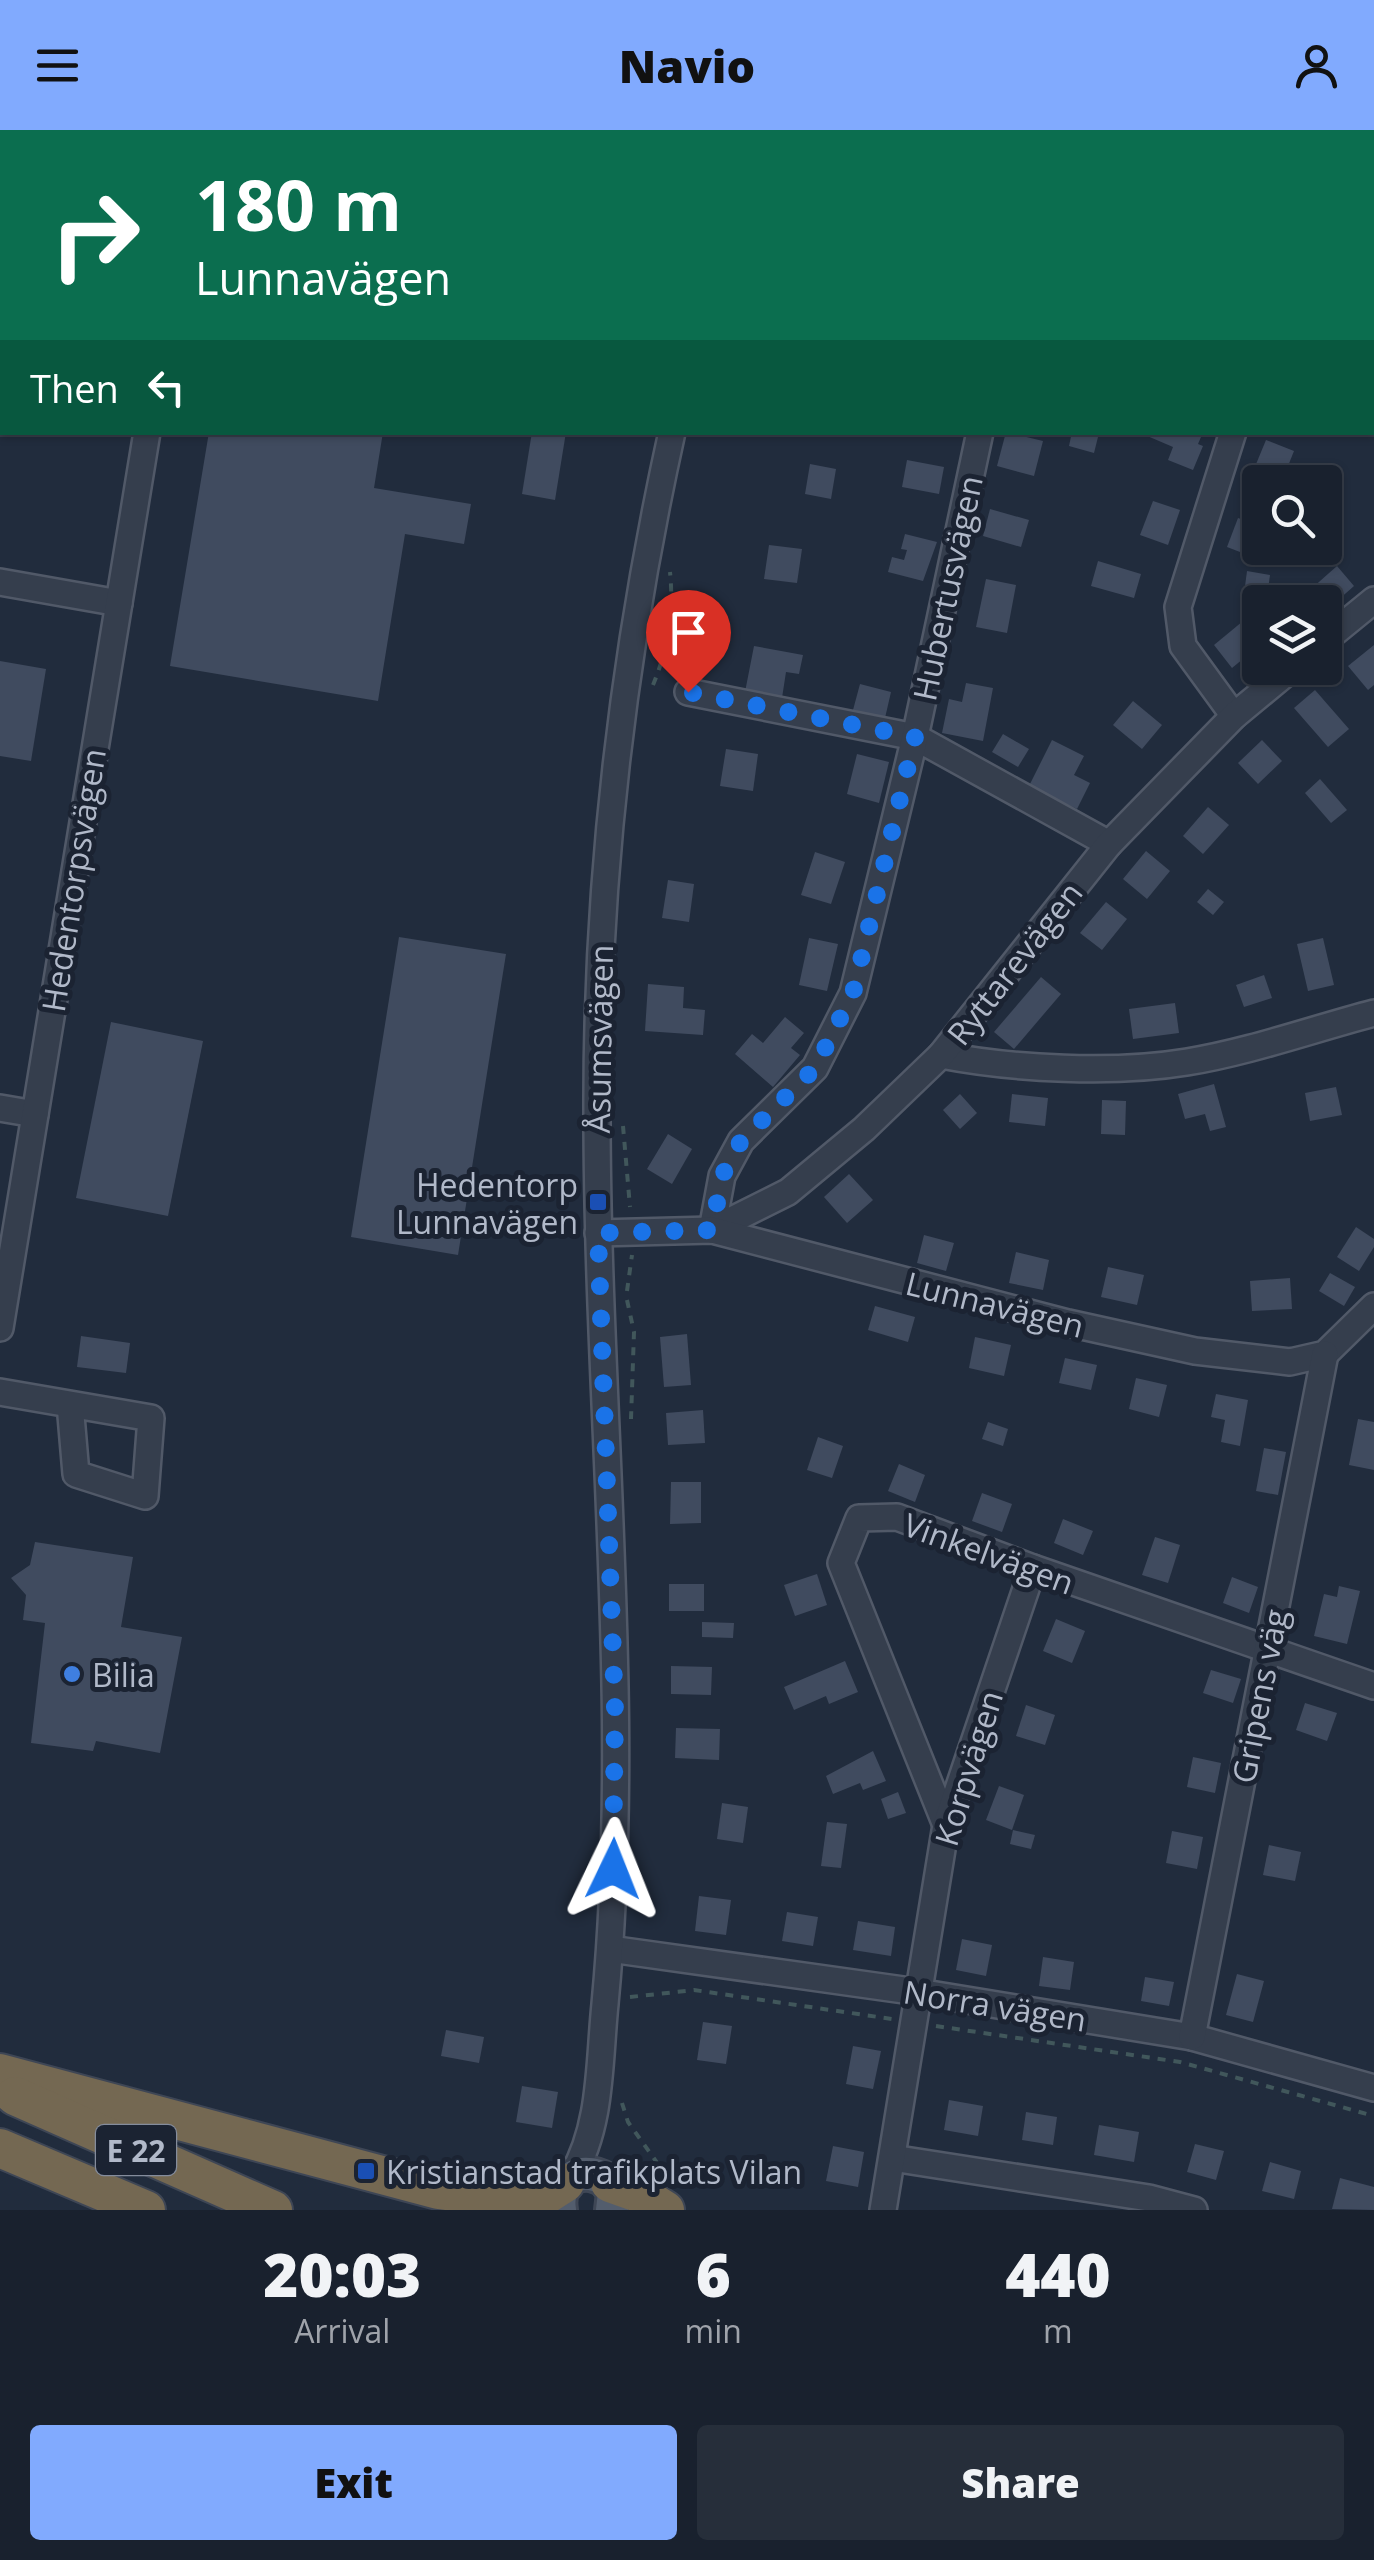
<!DOCTYPE html>
<meta charset="utf-8">
<style>
:root{--surface:#19212e;--page:#262e3a;--text:#f1f3f6;--muted:#9fa3aa;--line:#373e4a;--accent:#81aafe}
body{margin:0;font-family:"Open Sans",sans-serif;background:var(--page);color:var(--text);height:100vh;display:flex;flex-direction:column;font-size:38px;white-space:nowrap}
*{box-sizing:border-box;margin:0}
p{font-size:32px;color:var(--muted)}
.icon{flex:none;width:55px;height:55px;fill:none;stroke:currentColor;stroke-width:2;stroke-linecap:round;stroke-linejoin:round}
.map{position:relative;height:2080px;overflow:hidden}
.side{display:flex;flex-direction:column;background:var(--surface);flex:1}
.side>*{flex:none}
.guide{position:absolute;left:0px;top:0px;width:1375px;height:305px;box-shadow:0 2px 8px #0004,0 0 0 2px var(--line);background:#0b6e4f;color:#fff;overflow:hidden}
.buttons{position:absolute;left:1242px;top:335px;display:grid;gap:20px}
.buttons a{display:grid;place-items:center;width:100px;height:100px;border-radius:10px;background:var(--surface);box-shadow:0 2px 8px #0004,0 0 0 2px var(--line);font-size:50px}
.pin{position:absolute;display:grid;place-items:center;width:85px;height:85px;color:#fff;margin:-102px -42px;border-radius:50% 50% 50% 0;rotate:-45deg;box-shadow:0 0 10px #0007}
.pin .icon{rotate:45deg}
.me{position:absolute;width:110px;margin:-55px;rotate:2deg;stroke-linejoin:round;filter:drop-shadow(0 0 8px #0008)}
.turn{display:flex;align-items:center;gap:35px;height:210px;padding:0 30px;font-size:45px}
.turn .icon{width:130px;height:130px;stroke-width:2.5}
.turn b{display:block;font-size:70px;line-height:85px}
.then{display:flex;align-items:center;height:95px;padding:0 30px;background:#0003;gap:20px;font-size:38px}
.eta{display:flex;justify-content:space-evenly;align-items:center;height:170px;text-align:center}
.eta b{font-size:60px;font-weight:800;line-height:70px}
.primary-button{display:flex;gap:20px;margin-top:auto;padding:20px 30px}
.primary-button a{flex:1;height:115px;border-radius:10px;background:var(--accent);color:#111;font-size:40px;font-weight:800;line-height:115px;text-align:center}
.primary-button a+a{background:var(--page);color:var(--text)}
header{display:flex;justify-content:space-between;align-items:center;height:130px;padding:0 30px;background:var(--accent);color:#111;font-size:45px;font-weight:800}
.map>svg:first-child{display:block}
.building{fill:#404b5f}
.lines{fill:none;stroke-linecap:round;stroke-linejoin:round}
.minor-casing{stroke:#515968;stroke-width:30}
.major-casing{stroke:#3f4756;stroke-width:38}
.highway-casing{stroke:#3e4655;stroke-width:42}
.path{stroke:#41575b;stroke-width:4;stroke-dasharray:8 8;stroke-linecap:butt}
.minor{stroke:#353e4d;stroke-width:25}
.major{stroke:#535d6d;stroke-width:32}
.highway{stroke:#746852;stroke-width:38}
.route{stroke:#1a73e8;stroke-width:18;stroke-dasharray:0 32.4}
.transit-dot{fill:#1a4fb4;stroke:#1b2332;stroke-width:4}
.shop-dot{fill:#3f7fe0;stroke:#1b2332;stroke-width:4}
.labels{text-anchor:middle;dominant-baseline:central;stroke-width:10;stroke-linejoin:round;paint-order:stroke}
.shield{fill:#1b2332;stroke:#848c9c;stroke-width:2.5}
.shield-label{font-size:30px;font-weight:bold;fill:#b1b9c9}
.street-label{font-size:32px;fill:#b1b9c9;stroke:#1b2332}
.poi-label{font-size:32px;fill:#b1b9c9;stroke:#1b2332;text-anchor:start}
</style>
<header><svg class="icon" aria-label="menu" viewBox="0 0 24 24"><path d="M4 6h16M4 12h16M4 18h16"/></svg>Navio<svg class="icon" aria-label="person" viewBox="0 0 24 24"><circle cx="12" cy="8" r="4"/><path d="M4 21q1-7 8-7t8 7"/></svg></header>
<div class="map">
<svg width="1374" height="2080" viewBox="0 0 1374 2080">
<rect width="100%" height="100%" fill="#212c3d"/>
<g class="building">
<path d="M 209,302 L 383,302 L 374,358 L 471,374 L 464,414 L 405,404 L 378,571 L 170,536 Z"/>
<path d="M 532,302 L 566,302 L 555,370 L 522,364 Z"/>
<path d="M 1006,302 L 1043,311 L 1034,346 L 997,336 Z"/>
<path d="M 1072,302 L 1099,303 L 1094,323 L 1069,316 Z"/>
<path d="M 1138,302 L 1191,302 L 1201,307 L 1198,314 L 1203,316 L 1193,340 L 1168,330 L 1173,317 Z"/>
<path d="M 1266,310 L 1294,321 L 1282,351 L 1254,339 Z"/>
<path d="M 907,330 L 944,337 L 939,364 L 902,357 Z"/>
<path d="M 810,334 L 836,339 L 831,369 L 805,364 Z"/>
<path d="M 1153,371 L 1180,380 L 1168,415 L 1140,405 Z"/>
<path d="M 990,379 L 1029,390 L 1021,417 L 983,406 Z"/>
<path d="M 1238,388 L 1260,396 L 1260,410 L 1253,427 L 1227,417 Z"/>
<path d="M 905,404 L 937,412 L 923,451 L 888,442 L 892,427 L 904,430 L 907,420 L 901,419 Z"/>
<path d="M 769,415 L 802,419 L 797,453 L 764,449 Z"/>
<path d="M 1098,431 L 1141,444 L 1134,468 L 1091,456 Z"/>
<path d="M 1337,436 L 1354,456 L 1328,479 L 1311,459 Z"/>
<path d="M 1247,441 L 1270,445 L 1267,467 L 1244,464 Z"/>
<path d="M 986,449 L 1016,455 L 1007,503 L 976,497 Z"/>
<path d="M 1254,482 L 1260,488 L 1260,515 L 1232,538 L 1214,515 Z"/>
<path d="M 1374,515 L 1374,555 L 1368,560 L 1348,536 Z"/>
<path d="M 754,516 L 803,525 L 799,544 L 786,542 L 782,568 L 745,562 Z"/>
<path d="M 0,531 L 46,539 L 31,631 L 0,626 Z"/>
<path d="M 966,553 L 993,558 L 983,611 L 942,603 L 949,569 L 962,572 Z"/>
<path d="M 860,554 L 891,562 L 885,588 L 853,580 Z"/>
<path d="M 1315,560 L 1349,599 L 1328,617 L 1294,578 Z"/>
<path d="M 1133,571 L 1162,595 L 1142,619 L 1113,595 Z"/>
<path d="M 1003,604 L 1029,619 L 1018,637 L 992,622 Z"/>
<path d="M 1052,610 L 1084,626 L 1074,645 L 1090,653 L 1077,679 L 1029,656 Z"/>
<path d="M 1262,610 L 1282,631 L 1258,654 L 1238,633 Z"/>
<path d="M 726,619 L 758,624 L 753,661 L 720,656 Z"/>
<path d="M 857,624 L 889,632 L 879,673 L 847,664 Z"/>
<path d="M 1320,649 L 1347,680 L 1331,693 L 1305,663 Z"/>
<path d="M 1208,677 L 1229,695 L 1203,724 L 1183,706 Z"/>
<path d="M 1146,721 L 1170,741 L 1147,769 L 1123,749 Z"/>
<path d="M 815,722 L 845,732 L 831,774 L 801,765 Z"/>
<path d="M 668,750 L 694,754 L 689,792 L 662,788 Z"/>
<path d="M 1208,759 L 1224,772 L 1213,785 L 1197,772 Z"/>
<path d="M 1106,772 L 1127,789 L 1102,820 L 1080,803 Z"/>
<path d="M 399,807 L 506,824 L 458,1125 L 351,1107 Z"/>
<path d="M 809,808 L 838,814 L 827,861 L 799,855 Z"/>
<path d="M 1323,808 L 1334,855 L 1308,861 L 1297,814 Z"/>
<path d="M 1264,845 L 1272,868 L 1244,877 L 1236,855 Z"/>
<path d="M 1041,847 L 1061,864 L 1014,919 L 994,902 Z"/>
<path d="M 648,854 L 684,857 L 683,878 L 705,880 L 703,905 L 645,901 Z"/>
<path d="M 1175,873 L 1179,903 L 1133,909 L 1129,879 Z"/>
<path d="M 785,887 L 804,903 L 791,918 L 800,925 L 773,957 L 735,924 L 752,904 L 763,913 Z"/>
<path d="M 111,892 L 203,911 L 168,1086 L 76,1068 Z"/>
<path d="M 1214,954 L 1226,997 L 1210,1001 L 1205,984 L 1185,989 L 1178,964 Z"/>
<path d="M 1336,957 L 1342,985 L 1310,991 L 1305,963 Z"/>
<path d="M 960,964 L 977,983 L 960,999 L 943,980 Z"/>
<path d="M 1012,964 L 1048,968 L 1045,996 L 1009,992 Z"/>
<path d="M 1102,970 L 1126,971 L 1125,1005 L 1101,1004 Z"/>
<path d="M 668,1004 L 692,1019 L 672,1054 L 647,1039 Z"/>
<path d="M 849,1044 L 873,1070 L 847,1093 L 824,1067 Z"/>
<path d="M 1356,1097 L 1374,1109 L 1374,1117 L 1359,1141 L 1337,1127 Z"/>
<path d="M 924,1105 L 954,1113 L 946,1141 L 917,1133 Z"/>
<path d="M 1016,1122 L 1049,1130 L 1043,1160 L 1009,1153 Z"/>
<path d="M 1108,1137 L 1144,1145 L 1137,1175 L 1101,1167 Z"/>
<path d="M 1330,1143 L 1355,1157 L 1344,1176 L 1319,1161 Z"/>
<path d="M 1290,1148 L 1292,1179 L 1252,1181 L 1250,1151 Z"/>
<path d="M 875,1176 L 915,1187 L 908,1212 L 868,1200 Z"/>
<path d="M 687,1204 L 691,1255 L 664,1257 L 660,1207 Z"/>
<path d="M 81,1206 L 130,1213 L 126,1243 L 77,1237 Z"/>
<path d="M 975,1207 L 1011,1215 L 1004,1246 L 969,1238 Z"/>
<path d="M 1065,1228 L 1097,1235 L 1091,1260 L 1059,1253 Z"/>
<path d="M 1136,1248 L 1167,1255 L 1159,1287 L 1129,1279 Z"/>
<path d="M 1216,1264 L 1248,1270 L 1240,1316 L 1221,1312 L 1225,1290 L 1211,1287 Z"/>
<path d="M 703,1280 L 705,1313 L 668,1315 L 666,1283 Z"/>
<path d="M 1358,1289 L 1374,1292 L 1374,1340 L 1349,1335 Z"/>
<path d="M 988,1292 L 1008,1299 L 1003,1316 L 982,1309 Z"/>
<path d="M 818,1307 L 843,1316 L 832,1348 L 807,1340 Z"/>
<path d="M 1264,1318 L 1286,1322 L 1278,1365 L 1256,1361 Z"/>
<path d="M 899,1334 L 925,1345 L 915,1372 L 888,1361 Z"/>
<path d="M 671,1352 L 701,1352 L 701,1393 L 670,1394 Z"/>
<path d="M 982,1363 L 1012,1374 L 1002,1402 L 972,1391 Z"/>
<path d="M 1063,1389 L 1093,1401 L 1083,1425 L 1054,1413 Z"/>
<path d="M 1155,1407 L 1180,1415 L 1168,1453 L 1142,1445 Z"/>
<path d="M 35,1412 L 133,1427 L 121,1497 L 182,1507 L 160,1623 L 96,1611 L 93,1621 L 31,1613 L 45,1493 L 23,1490 L 26,1465 L 11,1448 L 30,1435 Z"/>
<path d="M 817,1444 L 827,1475 L 795,1486 L 784,1455 Z"/>
<path d="M 1232,1447 L 1258,1457 L 1249,1483 L 1223,1473 Z"/>
<rect x="669" y="1454" width="35" height="27"/>
<path d="M 1339,1456 L 1360,1461 L 1347,1514 L 1314,1506 L 1324,1464 L 1337,1467 Z"/>
<path d="M 1056,1489 L 1085,1501 L 1072,1533 L 1043,1521 Z"/>
<path d="M 702,1492 L 734,1493 L 733,1508 L 702,1507 Z"/>
<path d="M 845,1531 L 858,1562 L 829,1574 L 826,1566 L 794,1580 L 784,1557 Z"/>
<path d="M 671,1536 L 712,1537 L 711,1565 L 671,1564 Z"/>
<path d="M 1211,1540 L 1241,1549 L 1233,1573 L 1203,1563 Z"/>
<path d="M 1305,1573 L 1337,1583 L 1327,1611 L 1296,1600 Z"/>
<path d="M 1026,1575 L 1055,1585 L 1045,1615 L 1016,1606 Z"/>
<path d="M 676,1598 L 720,1599 L 719,1630 L 675,1628 Z"/>
<path d="M 873,1621 L 886,1651 L 863,1660 L 860,1653 L 833,1664 L 826,1646 Z"/>
<path d="M 1193,1627 L 1221,1633 L 1215,1663 L 1187,1657 Z"/>
<path d="M 999,1656 L 1024,1665 L 1012,1700 L 986,1690 Z"/>
<path d="M 898,1662 L 906,1683 L 888,1689 L 881,1669 Z"/>
<path d="M 722,1673 L 748,1677 L 743,1713 L 717,1709 Z"/>
<path d="M 827,1692 L 847,1694 L 841,1738 L 821,1736 Z"/>
<path d="M 1013,1700 L 1035,1705 L 1031,1719 L 1010,1714 Z"/>
<path d="M 1172,1701 L 1203,1707 L 1197,1739 L 1166,1733 Z"/>
<path d="M 1269,1715 L 1301,1722 L 1295,1751 L 1263,1745 Z"/>
<path d="M 699,1766 L 731,1770 L 726,1805 L 695,1801 Z"/>
<path d="M 787,1782 L 818,1787 L 813,1816 L 782,1811 Z"/>
<path d="M 858,1791 L 895,1797 L 891,1826 L 853,1820 Z"/>
<path d="M 962,1809 L 992,1815 L 986,1846 L 956,1840 Z"/>
<path d="M 1043,1827 L 1074,1832 L 1070,1860 L 1039,1856 Z"/>
<path d="M 1237,1844 L 1264,1851 L 1253,1892 L 1226,1885 Z"/>
<path d="M 1145,1847 L 1174,1852 L 1169,1876 L 1141,1871 Z"/>
<path d="M 703,1892 L 732,1896 L 726,1934 L 697,1930 Z"/>
<path d="M 446,1900 L 484,1907 L 479,1933 L 441,1926 Z"/>
<path d="M 853,1916 L 881,1921 L 873,1959 L 846,1954 Z"/>
<path d="M 522,1956 L 558,1962 L 552,1998 L 516,1992 Z"/>
<path d="M 949,1970 L 983,1976 L 978,2006 L 944,2000 Z"/>
<path d="M 1026,1982 L 1057,1987 L 1053,2015 L 1022,2010 Z"/>
<path d="M 1099,1995 L 1139,2002 L 1134,2032 L 1094,2025 Z"/>
<path d="M 1195,2014 L 1224,2021 L 1216,2050 L 1187,2042 Z"/>
<path d="M 833,2016 L 864,2022 L 858,2057 L 826,2051 Z"/>
<path d="M 1270,2032 L 1301,2041 L 1294,2069 L 1262,2061 Z"/>
<path d="M 1340,2048 L 1374,2057 L 1374,2080 L 1332,2079 Z"/>
</g>
<g class="lines">
<g class="minor-casing">
<g id="minor">
<path d="M 1142,0 L 1147,2"/>
<path d="M 240,2 L 242,0"/>
<path d="M 774,2 L 775,0"/>
<path d="M 1047,2 L 1047,0"/>
<path d="M 1372,116 L 1374,117"/>
<path d="M 1233,302 L 1178,477 L 1183,516 L 1234,586"/>
<path d="M 0,452 L 119,473"/>
<path d="M 1325,510 L 1374,470"/>
<path d="M 688,562 L 915,607 L 1109,714"/>
<path d="M 941,925 C 1014,939 1114,944 1187,932 C 1249,922 1313,899 1374,883"/>
<path d="M 0,978 L 35,984"/>
<path d="M 712,1100 L 722,1046 L 741,1011 L 815,938 L 853,863 L 915,607 L 980,302"/>
<path d="M 712,1100 L 788,1062 L 864,999 L 941,925 L 1109,714 L 1234,586 L 1292,538"/>
<path d="M 598,1103 L 712,1100 L 1068,1193 L 1195,1221 L 1290,1232 L 1325,1224 L 1374,1176"/>
<path d="M 0,1198 L 147,302"/>
<path d="M 0,1262 L 151,1288 L 145,1366 L 76,1344 L 70,1274"/>
<path d="M 946,1695 L 841,1433 L 859,1388 L 897,1387 L 1033,1438 L 1374,1556"/>
<path d="M 610,1819 L 918,1862 L 1192,1907 L 1374,1958"/>
<path d="M 1192,1907 L 1325,1224"/>
<path d="M 892,2028 L 1149,2068 L 1194,2080"/>
<path d="M 572,2046 C 602,1995 599,1932 605,1874 C 633,1578 597,1281 597,984 C 596,754 622,528 672,302"/>
<path d="M 883,2080 L 946,1695 L 1033,1438"/>
</g>
</g>
<g class="major-casing">
<path id="major" d="M 560,2080 C 555,2047 585,2033 610,2053 L 614,2063 L 612,2080"/>
</g>
<g class="highway-casing">
<g id="highway">
<path d="M 0,1943 L 438,2060 L 528,2071 L 540,2069 L 565,2053"/>
<path d="M 15,1966 L 273,2080"/>
<path d="M 0,2018 L 146,2080"/>
<path d="M 610,2053 L 638,2063 L 665,2080"/>
</g>
</g>
<g class="path">
<path d="M 210,2 L 212,0"/>
<path d="M 653,555 C 668,519 674,481 670,442"/>
<path d="M 623,996 L 630,1077"/>
<path d="M 627,1161 L 632,1125"/>
<path d="M 627,1170 L 634,1202 L 631,1289"/>
<path d="M 630,1867 L 694,1860 L 892,1889"/>
<path d="M 936,1896 L 1180,1932 L 1374,1986"/>
<path d="M 622,1973 L 628,1992 L 663,2041"/>
</g>
<use href="#minor" class="minor"/>
<use href="#major" class="major"/>
<use href="#highway" class="highway"/>
</g>
<g class="lines">
<path class="route" d="M 613,1739 L 615,1580 L 598,1103 L 712,1100 L 722,1046 L 741,1011 L 815,938 L 853,863 L 915,607 L 688,562"/>
</g>
<g class="transit-dot">
<rect x="588" y="1062" width="20" height="20" rx="5"/>
<rect x="356" y="2031" width="20" height="20" rx="5"/>
</g>
<circle class="shop-dot" cx="72" cy="1544" r="10"/>
<g class="labels">
<rect class="shield" x="96" y="1995" width="80" height="50" rx="8"/>
<g class="shield-label">
<text x="136" y="2020">E 22</text>
</g>
<g class="street-label">
<text transform="translate(947 458) rotate(-78)">Hubertusvägen</text>
<text transform="translate(73 750) rotate(-81)">Hedentorpsvägen</text>
<text transform="translate(1014 833) rotate(-52)">Ryttarevägen</text>
<text transform="translate(599 909) rotate(-89)">Åsumsvägen</text>
<text transform="translate(995 1174) rotate(14)">Lunnavägen</text>
<text transform="translate(989 1423) rotate(20)">Vinkelvägen</text>
<text transform="translate(1259 1566) rotate(-79)">Gripens väg</text>
<text transform="translate(968 1638) rotate(-73)">Korpvägen</text>
<text transform="translate(995 1875) rotate(9)">Norra vägen</text>
</g>
<g class="poi-label">
<text x="578" y="1054" text-anchor="end">Hedentorp<tspan x="578" dy="37">Lunnavägen</tspan></text>
<text x="92" y="1544">Bilia</text>
<text x="386" y="2041">Kristianstad trafikplats Vilan</text>
</g>
</g>
</svg>
<div class="buttons">
<a><svg class="icon" aria-label="search" viewBox="0 0 24 24"><circle cx="10" cy="10" r="6"/><path d="M15 15l6 6"/></svg></a>
<a><svg class="icon" aria-label="layers" viewBox="0 0 24 24"><path d="M12 4l9 5-9 5-9-5zM3 14l9 5 9-5"/></svg></a>
</div>
<div class="pin" style="left:688px;top:562px;background:#d93025"><svg class="icon" aria-label="arrive" viewBox="0 0 24 24"><path d="M6 21V4h12l-3 4 3 4H6"/></svg></div>
<svg class="me" style="left:613px;top:1739px" viewBox="-20 -20 40 40"><path d="M0-17L14 15 0 8-14 15z" fill="#1a73e8" stroke="#fff" stroke-width="4"/></svg>
<div class="guide">
<div class="turn"><svg class="icon" aria-label="right" viewBox="0 0 24 24"><path d="M7 20v-9h11M14 6l5 5-5 5"/></svg><div><b>180 m</b>Lunnavägen</div></div>
<div class="then">Then<svg class="icon" aria-label="left" viewBox="0 0 24 24"><path d="M17 20v-9H6M10 6l-5 5 5 5"/></svg></div>
</div>
</div>
<section class="side">
<div class="eta">
<div><b>20:03</b><p>Arrival</p></div>
<div><b>6</b><p>min</p></div>
<div><b>440</b><p>m</p></div>
</div>
<div class="primary-button"><a>Exit</a><a>Share</a></div>
</section>
